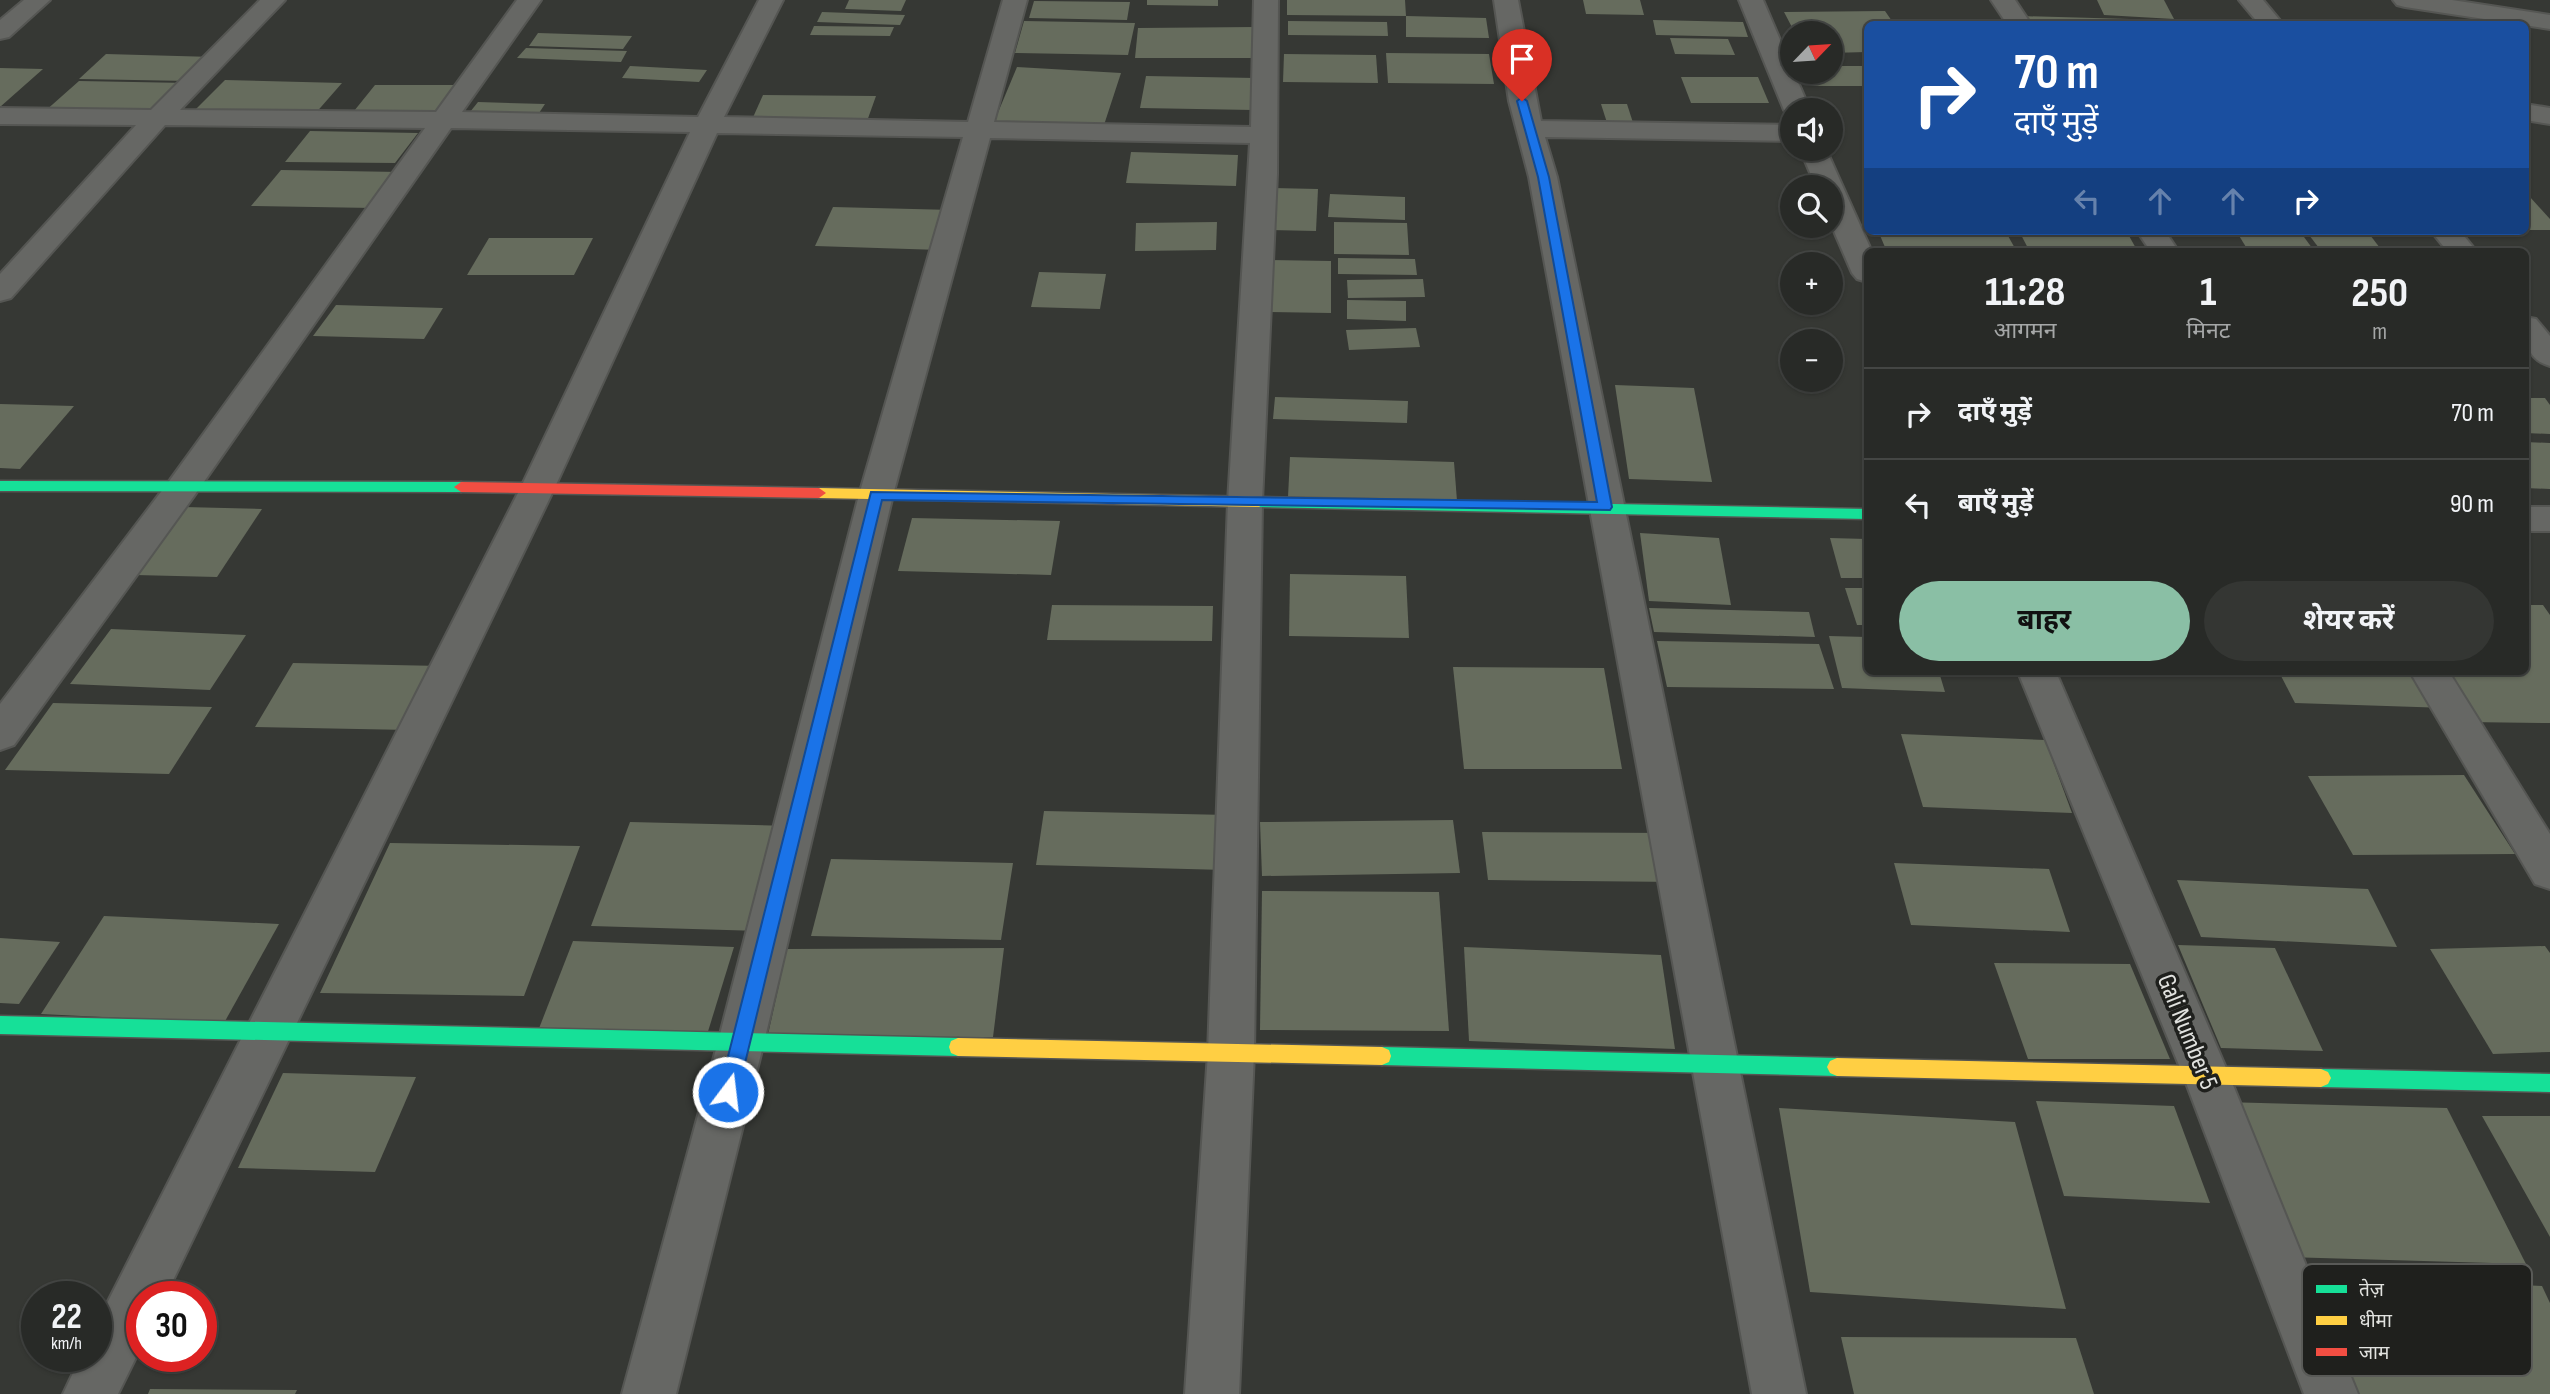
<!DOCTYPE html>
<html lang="hi">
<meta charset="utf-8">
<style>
:root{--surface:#282a27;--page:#343633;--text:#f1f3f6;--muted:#a5a7a7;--line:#444644;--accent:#8abfa5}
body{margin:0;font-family:"Sofia Sans Condensed","Noto Sans Devanagari",sans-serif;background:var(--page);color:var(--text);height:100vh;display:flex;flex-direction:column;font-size:26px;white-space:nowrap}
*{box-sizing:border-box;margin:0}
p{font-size:23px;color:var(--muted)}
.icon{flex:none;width:38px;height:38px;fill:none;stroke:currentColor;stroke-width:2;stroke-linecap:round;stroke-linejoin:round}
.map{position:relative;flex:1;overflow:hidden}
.details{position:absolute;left:1864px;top:248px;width:665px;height:427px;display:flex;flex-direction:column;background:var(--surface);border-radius:10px;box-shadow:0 2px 5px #0004,0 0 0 2px var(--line)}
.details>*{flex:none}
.banner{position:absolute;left:1864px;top:21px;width:665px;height:214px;border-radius:10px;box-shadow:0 2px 5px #0004,0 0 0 2px var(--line);background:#1a4fa0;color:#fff;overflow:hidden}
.needle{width:46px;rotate:65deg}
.controls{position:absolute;left:1780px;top:21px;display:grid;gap:14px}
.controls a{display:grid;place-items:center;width:63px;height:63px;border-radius:50%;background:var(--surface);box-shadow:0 2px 5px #0004,0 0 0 2px var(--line);font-size:35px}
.speed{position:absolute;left:21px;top:1281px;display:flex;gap:14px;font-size:35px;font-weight:700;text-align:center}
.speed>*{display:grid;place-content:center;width:91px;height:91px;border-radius:50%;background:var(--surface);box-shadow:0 2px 5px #0004,0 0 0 2px var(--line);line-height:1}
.speed small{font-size:18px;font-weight:400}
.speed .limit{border:10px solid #d22;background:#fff;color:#111}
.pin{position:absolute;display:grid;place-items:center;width:60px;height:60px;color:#fff;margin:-72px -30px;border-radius:50% 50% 50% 0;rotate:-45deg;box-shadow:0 0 7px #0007}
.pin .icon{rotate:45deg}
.me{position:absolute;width:77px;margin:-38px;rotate:15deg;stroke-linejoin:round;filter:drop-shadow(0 0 5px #0008)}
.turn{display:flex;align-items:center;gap:24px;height:147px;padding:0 35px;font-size:32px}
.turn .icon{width:91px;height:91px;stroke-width:2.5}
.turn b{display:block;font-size:49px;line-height:60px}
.lanes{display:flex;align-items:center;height:66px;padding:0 35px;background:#0003;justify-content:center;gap:35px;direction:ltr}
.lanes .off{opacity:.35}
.eta{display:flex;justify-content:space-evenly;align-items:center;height:119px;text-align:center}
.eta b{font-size:42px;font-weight:700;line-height:49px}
.cta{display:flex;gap:14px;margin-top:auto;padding:14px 35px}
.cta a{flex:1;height:80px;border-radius:42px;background:var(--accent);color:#111;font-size:28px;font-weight:700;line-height:80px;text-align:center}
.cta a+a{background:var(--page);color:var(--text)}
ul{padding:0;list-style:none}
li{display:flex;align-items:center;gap:21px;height:91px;padding:0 35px;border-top:2px solid var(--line)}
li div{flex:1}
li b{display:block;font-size:26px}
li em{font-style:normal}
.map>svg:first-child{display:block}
.building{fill:#666c5d}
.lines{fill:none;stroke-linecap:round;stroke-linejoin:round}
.street-casing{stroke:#555653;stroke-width:4}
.fast-casing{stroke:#555653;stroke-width:3}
.slow-casing{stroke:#555653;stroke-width:3}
.jam-casing{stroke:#555653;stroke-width:3}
.street{fill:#666764;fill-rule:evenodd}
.fast{fill:#16e098;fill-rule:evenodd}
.slow{fill:#ffcf43;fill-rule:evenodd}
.jam{fill:#f24e42;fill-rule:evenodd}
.route{fill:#1a73e8;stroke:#114b97;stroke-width:2}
.labels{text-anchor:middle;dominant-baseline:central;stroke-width:7;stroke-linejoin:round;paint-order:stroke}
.street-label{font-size:26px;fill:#e1e2df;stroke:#1f201d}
.key{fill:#1f201d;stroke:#595a57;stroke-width:2}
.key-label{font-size:19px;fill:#e1e2df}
</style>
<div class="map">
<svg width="2550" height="1394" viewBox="0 0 2550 1394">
<rect width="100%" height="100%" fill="#363834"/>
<g class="building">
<path d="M 849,0 L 906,0 L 901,11 L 845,9 Z"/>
<path d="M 1147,0 L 1218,0 L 1218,6 L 1147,5 Z"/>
<path d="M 1287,0 L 1405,0 L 1406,16 L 1287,15 Z"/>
<path d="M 1583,0 L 1640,0 L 1644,15 L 1586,14 Z"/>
<path d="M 2097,0 L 2164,0 L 2174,19 L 2104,15 Z"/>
<path d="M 1034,1 L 1130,2 L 1127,20 L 1029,18 Z"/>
<path d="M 1885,11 L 1894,24 L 1867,24 L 1867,52 L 1830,53 L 1830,33 L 1795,33 L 1784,12 Z"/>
<path d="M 822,12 L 905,15 L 900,25 L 817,22 Z"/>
<path d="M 1406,16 L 1486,18 L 1489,38 L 1406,37 Z"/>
<path d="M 2020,16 L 2130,19 L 2134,24 L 2025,24 Z"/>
<path d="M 1653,20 L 1743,22 L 1748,37 L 1656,35 Z"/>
<path d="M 1024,21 L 1135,23 L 1128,55 L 1015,53 Z"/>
<path d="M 1288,21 L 1387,22 L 1388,36 L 1288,35 Z"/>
<path d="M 814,26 L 894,27 L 890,36 L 810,35 Z"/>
<path d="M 1255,27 L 1256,58 L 1135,58 L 1138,28 Z"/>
<path d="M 538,33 L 632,36 L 623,49 L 529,46 Z"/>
<path d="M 1670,38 L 1728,39 L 1735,55 L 1675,54 Z"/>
<path d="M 526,48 L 627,51 L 621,62 L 517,58 Z"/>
<path d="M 1386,53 L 1489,54 L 1494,84 L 1388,83 Z"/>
<path d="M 106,54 L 214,57 L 189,81 L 79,79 Z"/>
<path d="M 1284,54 L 1376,55 L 1378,83 L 1283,82 Z"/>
<path d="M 630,66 L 707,70 L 699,82 L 622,78 Z"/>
<path d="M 1830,66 L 1867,66 L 1867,86 L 1812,86 L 1806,72 L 1830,72 Z"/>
<path d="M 1017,67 L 1121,73 L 1103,128 L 994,122 Z"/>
<path d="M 0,68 L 43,69 L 0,107 Z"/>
<path d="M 1146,76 L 1255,78 L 1253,110 L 1140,108 Z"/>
<path d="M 1681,77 L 1758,77 L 1769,103 L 1691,103 Z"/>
<path d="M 225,80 L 342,83 L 314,115 L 193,112 Z"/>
<path d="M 79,81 L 188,83 L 155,115 L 44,112 Z"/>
<path d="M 375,85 L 458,85 L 436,117 L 350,116 Z"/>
<path d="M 763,95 L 876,96 L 866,124 L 750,124 Z"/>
<path d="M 478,102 L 545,104 L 535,119 L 466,117 Z"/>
<path d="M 1601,104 L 1627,104 L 1635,129 L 1609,129 Z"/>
<path d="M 310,131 L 418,133 L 395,163 L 285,162 Z"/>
<path d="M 1131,152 L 1238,155 L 1236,186 L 1126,183 Z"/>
<path d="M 281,170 L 400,172 L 373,208 L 251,206 Z"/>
<path d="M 1273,188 L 1318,189 L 1316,231 L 1269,230 Z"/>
<path d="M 1330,194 L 1405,197 L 1405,220 L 1328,217 Z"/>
<path d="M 2525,196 L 2530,197 L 2550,219 L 2550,230 L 2525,230 Z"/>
<path d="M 833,207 L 953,210 L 940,250 L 815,246 Z"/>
<path d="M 1217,222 L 1216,250 L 1135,251 L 1136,223 Z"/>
<path d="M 1334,222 L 1407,223 L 1409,255 L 1334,254 Z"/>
<path d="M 2019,231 L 2128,234 L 2138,252 L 2030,252 Z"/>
<path d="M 2306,231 L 2367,231 L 2383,252 L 2322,252 Z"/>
<path d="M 1879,233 L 2007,234 L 2017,252 L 1887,252 Z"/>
<path d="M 2238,234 L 2304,237 L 2315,252 L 2249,252 Z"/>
<path d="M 489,238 L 593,238 L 574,275 L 467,275 Z"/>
<path d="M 1338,258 L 1415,259 L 1417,275 L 1338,274 Z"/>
<path d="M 1266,260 L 1331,261 L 1331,313 L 1264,312 Z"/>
<path d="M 1039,272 L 1106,274 L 1100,309 L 1031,307 Z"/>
<path d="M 1423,279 L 1425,297 L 1348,298 L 1347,280 Z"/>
<path d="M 1347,300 L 1406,301 L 1406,321 L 1347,319 Z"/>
<path d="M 336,305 L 443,308 L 424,339 L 313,336 Z"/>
<path d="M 1416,328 L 1420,347 L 1349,350 L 1346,330 Z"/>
<path d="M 1615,385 L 1694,388 L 1712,482 L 1629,479 Z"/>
<path d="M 1275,397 L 1408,401 L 1407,423 L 1273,419 Z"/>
<path d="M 2525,398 L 2545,398 L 2550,405 L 2550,434 L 2525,433 Z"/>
<path d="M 0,404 L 74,406 L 20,469 L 0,468 Z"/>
<path d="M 2525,442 L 2550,443 L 2550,489 L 2525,488 Z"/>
<path d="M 1290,457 L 1454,462 L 1457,501 L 1288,497 Z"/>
<path d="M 184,507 L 262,509 L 217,577 L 135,575 Z"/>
<path d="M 912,518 L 1060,521 L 1051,575 L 898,571 Z"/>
<path d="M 1640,533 L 1719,538 L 1731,605 L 1649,601 Z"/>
<path d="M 1830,538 L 1867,539 L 1867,578 L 1841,578 Z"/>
<path d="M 1290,574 L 1406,576 L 1409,638 L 1289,636 Z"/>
<path d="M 1845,588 L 1867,588 L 1867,625 L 1857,625 Z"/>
<path d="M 1052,605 L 1213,606 L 1212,641 L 1047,640 Z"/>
<path d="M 2525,605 L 2543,605 L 2550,615 L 2550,723 L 2466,722 L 2434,672 L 2525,672 Z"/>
<path d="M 1649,608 L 1809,612 L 1815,637 L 1654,632 Z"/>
<path d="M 111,629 L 246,635 L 210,690 L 70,684 Z"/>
<path d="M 1829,636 L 1867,637 L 1867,672 L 1939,672 L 1945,692 L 1842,688 Z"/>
<path d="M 1657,641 L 1819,644 L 1834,689 L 1667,687 Z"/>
<path d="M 293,663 L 442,666 L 409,730 L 255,727 Z"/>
<path d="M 1453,667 L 1604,668 L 1622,769 L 1464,769 Z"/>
<path d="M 2279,672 L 2425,672 L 2447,708 L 2295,703 Z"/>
<path d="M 53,703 L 212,707 L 169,774 L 5,770 Z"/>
<path d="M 1901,734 L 2045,740 L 2072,813 L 1923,807 Z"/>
<path d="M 2464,775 L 2515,854 L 2353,855 L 2308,776 Z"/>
<path d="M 1044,811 L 1228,815 L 1225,870 L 1036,865 Z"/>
<path d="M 1453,820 L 1460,873 L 1262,876 L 1260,822 Z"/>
<path d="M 630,822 L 790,826 L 760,931 L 591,926 Z"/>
<path d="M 1482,832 L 1669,833 L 1679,882 L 1488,880 Z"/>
<path d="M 390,843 L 580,846 L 524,996 L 320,993 Z"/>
<path d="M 831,859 L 1013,863 L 1001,940 L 811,936 Z"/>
<path d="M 1894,863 L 2049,869 L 2070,932 L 1911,925 Z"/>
<path d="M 2177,880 L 2368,889 L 2397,947 L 2201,937 Z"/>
<path d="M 1262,891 L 1439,892 L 1449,1031 L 1260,1030 Z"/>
<path d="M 104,916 L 279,924 L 224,1023 L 41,1014 Z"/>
<path d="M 0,938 L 60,942 L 19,1004 L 0,1003 Z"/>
<path d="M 573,941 L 734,947 L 706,1038 L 538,1031 Z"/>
<path d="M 2178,945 L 2275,948 L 2323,1051 L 2221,1048 Z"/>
<path d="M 2545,946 L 2550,953 L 2550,1052 L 2493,1054 L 2430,949 Z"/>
<path d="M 1464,947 L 1661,955 L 1675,1049 L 1469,1041 Z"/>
<path d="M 1004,948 L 993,1037 L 767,1039 L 787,949 Z"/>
<path d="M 1994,963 L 2130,964 L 2170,1059 L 2028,1059 Z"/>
<path d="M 283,1073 L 416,1077 L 375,1172 L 238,1168 Z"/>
<path d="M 2036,1101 L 2174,1106 L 2210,1203 L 2064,1196 Z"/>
<path d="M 2224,1102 L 2447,1108 L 2526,1264 L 2286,1257 Z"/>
<path d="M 1779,1108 L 2015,1122 L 2066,1309 L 1810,1292 Z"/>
<path d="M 2482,1116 L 2550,1116 L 2550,1237 Z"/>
<path d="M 2292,1274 L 2542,1286 L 2550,1303 L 2550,1394 L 2339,1394 Z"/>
<path d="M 1841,1337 L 2076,1338 L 2094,1394 L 1854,1394 Z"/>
<path d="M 150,1389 L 297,1390 L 295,1394 L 148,1394 Z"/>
</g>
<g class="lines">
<g class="street-casing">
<g id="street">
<path d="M 24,0 L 50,0 L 9,37 L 0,39 L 0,20 Z"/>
<path d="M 260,0 L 285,0 L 180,110 L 436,112 L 517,0 L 541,0 L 462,112 L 698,117 L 759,0 L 783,0 L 724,117 L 968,122 L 1003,0 L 1027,0 L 994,122 L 1251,127 L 1254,0 L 1278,0 L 1277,174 L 1262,502 L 1254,1053 L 1239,1394 L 1185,1394 L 1208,1053 L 1228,502 L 1250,143 L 990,138 L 893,495 L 764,1042 L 676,1394 L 622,1394 L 718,1042 L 859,495 L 963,137 L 717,133 L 555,487 L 165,1297 L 142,1297 L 142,1345 L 118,1394 L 63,1394 L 81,1356 L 96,1356 L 96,1325 L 521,487 L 690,132 L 451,128 L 194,496 L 14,745 L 0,750 L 0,704 L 170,480 L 425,128 L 165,125 L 11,298 L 0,301 L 0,274 L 136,125 L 0,124 L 0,108 L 151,110 Z"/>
<path d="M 1494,0 L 1518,0 L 1541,121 L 1792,125 L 1792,141 L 1545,137 L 1557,177 L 1806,1394 L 1752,1394 L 1529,177 L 1509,101 Z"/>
<path d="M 1739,0 L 1763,0 L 1810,110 L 1792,110 L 1792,117 L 1784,110 Z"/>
<path d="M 1991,0 L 2015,0 L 2031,24 L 2007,24 Z"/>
<path d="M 2239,0 L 2263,0 L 2283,24 L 2259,24 Z"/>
<path d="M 2393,0 L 2452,0 L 2550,15 L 2550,29 L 2405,7 L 2397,5 Z"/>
<path d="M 2525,104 L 2550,108 L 2550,124 L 2525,120 Z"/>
<path d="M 1800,149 L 1826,149 L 1872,252 L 1867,252 L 1867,282 L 1857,279 L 1852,273 L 1830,222 L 1830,187 L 1816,187 Z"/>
<path d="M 2137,231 L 2165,231 L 2179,252 L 2151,252 Z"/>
<path d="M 2431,231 L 2460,231 L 2477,252 L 2448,252 Z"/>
<path d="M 2525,317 L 2536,319 L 2550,336 L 2550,366 C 2525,359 2525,339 2525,317 Z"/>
<rect x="2525" y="507" width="25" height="24"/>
<path d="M 2018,672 L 2056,672 L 2229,1075 L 2358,1394 L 2304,1394 L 2183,1075 Z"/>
<path d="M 2410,672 L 2449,672 L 2550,834 L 2550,889 L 2535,884 Z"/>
</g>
</g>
<g class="fast-casing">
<g id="fast">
<path d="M 0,481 L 461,482 L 468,487 L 461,492 L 0,491 Z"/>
<path d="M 1259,497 L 1867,509 L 1867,519 L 1259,507 L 1252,502 Z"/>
<path d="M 0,1016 L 958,1038 L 965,1041 L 967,1047 L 965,1053 L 958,1056 L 0,1034 Z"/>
<path d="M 1382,1047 L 1837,1058 L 1844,1061 L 1847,1067 L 1844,1073 L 1837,1076 L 1382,1065 L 1375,1062 L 1373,1056 L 1375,1050 Z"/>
<path d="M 2321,1069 L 2550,1074 L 2550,1092 L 2321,1087 L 2314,1084 L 2311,1078 L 2314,1072 Z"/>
</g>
</g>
<g class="slow-casing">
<g id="slow">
<path d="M 819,488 L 1259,497 L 1266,502 L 1259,507 L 819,498 L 812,493 Z"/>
<path d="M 958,1038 L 1382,1047 L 1389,1050 L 1391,1056 L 1389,1062 L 1382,1065 L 958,1056 L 951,1053 L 949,1047 L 951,1041 Z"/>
<path d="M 1837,1058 L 2321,1069 L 2328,1072 L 2331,1078 L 2328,1084 L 2321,1087 L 1837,1076 L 1830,1073 L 1827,1067 L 1830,1061 Z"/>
</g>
</g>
<g class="jam-casing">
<path id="jam" d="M 461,482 L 819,488 L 826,493 L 819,498 L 461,492 L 454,487 Z"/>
</g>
<use href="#street" class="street"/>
<use href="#fast" class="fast"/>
<use href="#slow" class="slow"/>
<use href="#jam" class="jam"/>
</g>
<path class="route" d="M 1522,97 L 1527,101 L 1549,177 L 1612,507 L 1610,510 L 882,500 L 738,1092 L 735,1099 L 728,1101 L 721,1099 L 719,1092 L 871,492 L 1597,502 L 1538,177 L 1517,101 Z"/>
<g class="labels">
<g class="street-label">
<text transform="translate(2187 1032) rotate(68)">Gali Number 5</text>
</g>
</g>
<rect x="2302" y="1264" width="230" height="112" rx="10" class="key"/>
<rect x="2316" y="1285" width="31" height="8" fill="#16e098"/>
<rect x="2316" y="1316" width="31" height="9" fill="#ffcf43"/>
<rect x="2316" y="1348" width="31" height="8" fill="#f24e42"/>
<g class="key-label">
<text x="2359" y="1296">तेज़</text>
<text x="2359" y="1327">धीमा</text>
<text x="2359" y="1359">जाम</text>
</g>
</svg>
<div class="controls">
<a><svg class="needle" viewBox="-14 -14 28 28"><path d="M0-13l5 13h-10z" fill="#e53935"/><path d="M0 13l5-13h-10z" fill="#a5a7a7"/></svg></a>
<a><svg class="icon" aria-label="sound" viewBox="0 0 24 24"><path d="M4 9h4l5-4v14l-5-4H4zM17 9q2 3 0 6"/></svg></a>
<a><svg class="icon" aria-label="search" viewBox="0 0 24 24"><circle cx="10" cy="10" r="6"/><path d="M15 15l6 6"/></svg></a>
<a>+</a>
<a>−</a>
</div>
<div class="speed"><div>22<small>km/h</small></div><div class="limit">30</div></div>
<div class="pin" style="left:1522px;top:101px;background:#d93025"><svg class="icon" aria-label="arrive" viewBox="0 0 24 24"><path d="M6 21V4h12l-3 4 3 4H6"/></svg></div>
<svg class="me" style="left:728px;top:1092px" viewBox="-20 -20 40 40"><circle r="17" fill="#1a73e8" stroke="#fff" stroke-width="3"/><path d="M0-11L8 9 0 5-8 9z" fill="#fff"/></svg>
<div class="banner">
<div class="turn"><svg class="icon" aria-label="right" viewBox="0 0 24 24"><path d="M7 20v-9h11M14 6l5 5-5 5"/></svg><div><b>70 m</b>दाएँ मुड़ें</div></div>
<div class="lanes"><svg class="icon off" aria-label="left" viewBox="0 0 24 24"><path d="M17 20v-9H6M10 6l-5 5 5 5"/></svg><svg class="icon off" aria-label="ahead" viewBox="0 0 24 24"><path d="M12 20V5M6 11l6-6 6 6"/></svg><svg class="icon off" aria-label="ahead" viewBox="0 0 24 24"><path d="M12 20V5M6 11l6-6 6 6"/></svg><svg class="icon" aria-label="right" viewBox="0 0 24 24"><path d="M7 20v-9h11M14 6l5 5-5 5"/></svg></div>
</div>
<section class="details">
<div class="eta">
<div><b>11:28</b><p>आगमन</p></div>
<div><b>1</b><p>मिनट</p></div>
<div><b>250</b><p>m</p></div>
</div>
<ul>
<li><svg class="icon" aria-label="right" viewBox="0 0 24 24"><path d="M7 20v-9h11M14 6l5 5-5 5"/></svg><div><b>दाएँ मुड़ें</b></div><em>70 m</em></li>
<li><svg class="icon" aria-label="left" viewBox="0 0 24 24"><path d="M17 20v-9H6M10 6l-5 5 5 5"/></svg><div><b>बाएँ मुड़ें</b></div><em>90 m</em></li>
</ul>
<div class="cta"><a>बाहर</a><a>शेयर करें</a></div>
</section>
</div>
